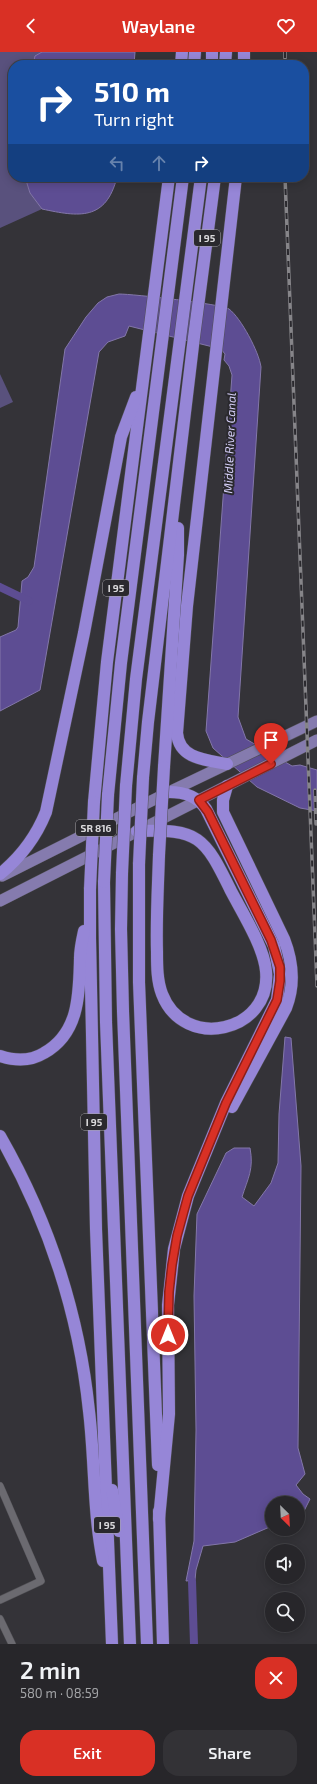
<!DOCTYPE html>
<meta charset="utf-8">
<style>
:root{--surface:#27262a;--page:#333236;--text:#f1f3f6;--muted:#a4a5a8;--line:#434347;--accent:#d93025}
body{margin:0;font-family:"Exo 2",sans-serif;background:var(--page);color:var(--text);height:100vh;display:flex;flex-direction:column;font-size:15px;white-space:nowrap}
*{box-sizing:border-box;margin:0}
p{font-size:13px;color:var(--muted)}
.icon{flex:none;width:22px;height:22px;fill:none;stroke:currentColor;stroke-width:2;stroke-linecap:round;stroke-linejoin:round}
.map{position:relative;height:1592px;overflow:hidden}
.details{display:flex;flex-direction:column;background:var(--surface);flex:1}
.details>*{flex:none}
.top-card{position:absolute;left:8px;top:8px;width:301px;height:122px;border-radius:16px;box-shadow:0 2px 10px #0003,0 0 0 1px var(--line);background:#1a4fa0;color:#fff;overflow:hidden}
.needle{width:26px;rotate:156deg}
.controls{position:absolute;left:265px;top:1444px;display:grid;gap:8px}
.controls a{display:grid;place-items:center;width:40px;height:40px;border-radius:50%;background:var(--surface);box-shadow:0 2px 10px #0003,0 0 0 1px var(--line);font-size:20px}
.pin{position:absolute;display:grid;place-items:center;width:34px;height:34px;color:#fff;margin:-41px -17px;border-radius:50% 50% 50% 0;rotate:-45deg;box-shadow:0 0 4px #0007}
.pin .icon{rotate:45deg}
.me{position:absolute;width:44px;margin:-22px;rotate:0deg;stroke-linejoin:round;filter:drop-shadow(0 0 3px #0008)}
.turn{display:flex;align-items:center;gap:14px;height:84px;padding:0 20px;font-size:18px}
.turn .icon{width:52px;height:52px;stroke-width:2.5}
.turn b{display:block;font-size:28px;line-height:34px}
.lanes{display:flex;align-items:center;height:38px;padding:0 20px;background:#0003;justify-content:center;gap:20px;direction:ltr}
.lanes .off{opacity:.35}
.round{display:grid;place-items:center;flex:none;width:42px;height:42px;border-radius:16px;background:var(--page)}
.head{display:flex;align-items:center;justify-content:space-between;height:68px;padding:0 20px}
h1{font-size:24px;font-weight:600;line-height:30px}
.primary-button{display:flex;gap:8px;margin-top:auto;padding:8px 20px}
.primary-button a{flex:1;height:46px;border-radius:16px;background:var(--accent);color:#fff;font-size:16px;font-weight:600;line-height:46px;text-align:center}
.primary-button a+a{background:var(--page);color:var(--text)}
header{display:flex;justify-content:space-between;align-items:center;height:52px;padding:0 20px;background:var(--accent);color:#fff;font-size:18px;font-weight:600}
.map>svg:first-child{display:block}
.green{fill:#59517d}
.water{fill:#5d4d93;stroke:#8377a9}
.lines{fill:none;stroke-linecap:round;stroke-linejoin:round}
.canal{stroke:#5d4d93;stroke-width:8}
.street-casing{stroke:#515055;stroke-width:8}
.primary-casing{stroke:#515055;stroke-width:12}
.highway-casing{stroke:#515055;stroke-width:13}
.street{stroke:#6b6a70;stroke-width:7}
.primary{stroke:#857bae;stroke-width:11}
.highway{stroke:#9686d7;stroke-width:12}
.rail-casing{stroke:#868589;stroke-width:3.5}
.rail{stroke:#2a292e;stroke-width:2;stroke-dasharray:6;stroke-linecap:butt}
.highway-bridge-casing{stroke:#515055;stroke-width:13;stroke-linecap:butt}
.highway-bridge{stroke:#9686d7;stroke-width:12}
.route-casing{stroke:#8d1f18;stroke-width:10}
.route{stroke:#d93025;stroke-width:7}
.labels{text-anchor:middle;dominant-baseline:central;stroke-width:4;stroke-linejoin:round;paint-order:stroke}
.shield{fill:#2a292e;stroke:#a6a5a8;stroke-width:1}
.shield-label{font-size:10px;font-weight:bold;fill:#dbdadd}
.water-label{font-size:12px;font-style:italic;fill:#d7d1fa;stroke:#2a292e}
</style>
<header><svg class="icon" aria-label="back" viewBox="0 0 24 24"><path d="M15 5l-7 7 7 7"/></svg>Waylane<svg class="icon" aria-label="heart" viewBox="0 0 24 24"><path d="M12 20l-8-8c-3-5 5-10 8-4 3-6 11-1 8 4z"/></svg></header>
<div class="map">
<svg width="317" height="1592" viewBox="0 0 317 1592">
<rect width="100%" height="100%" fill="#343338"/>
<g class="green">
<path d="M 0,0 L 42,0 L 37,13 L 13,13 L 13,125 L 25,125 L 30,141 L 42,157 L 0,176 Z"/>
<path d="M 0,322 L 13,350 L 0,356 Z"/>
</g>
<g class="water">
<path d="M 42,0 L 135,0 L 134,13 L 33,13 L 35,4 Z"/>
<path d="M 25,125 L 117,125 C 106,169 79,165 42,157 L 30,141 Z"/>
<path d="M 119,242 C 133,242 222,252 229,257 C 241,266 259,300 261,315 L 238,665 L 246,687 L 292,714 L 300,713 L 317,718 L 317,759 L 300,756 L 257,735 L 213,696 L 206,679 L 232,323 L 229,314 L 224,308 L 225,302 L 221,297 L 129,274 L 125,284 L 108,290 L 99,300 L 40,638 L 0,659 L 0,585 L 16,578 L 18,575 L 22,529 L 28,525 L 34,515 L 65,297 L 86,265 L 98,251 L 107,245 Z"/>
<path d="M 285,985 L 291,986 L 301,1114 L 298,1396 L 305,1422 L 296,1433 L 303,1442 L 310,1447 L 303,1461 L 298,1463 L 298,1451 L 272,1451 L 272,1474 L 235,1490 L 203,1494 L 196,1518 L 195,1528 L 186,1529 L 194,1489 L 196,1378 L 194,1244 L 197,1162 L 226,1101 L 234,1096 L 250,1096 C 254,1117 248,1126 242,1145 L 254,1154 L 271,1131 L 278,1111 L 279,1062 Z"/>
</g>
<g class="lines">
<g class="canal">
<path d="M 0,535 L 29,549"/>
<path d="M 192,1529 L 194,1592"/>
</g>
<g class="street-casing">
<g id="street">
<path d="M 0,1434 L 41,1529 L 0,1548"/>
<path d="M 0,1567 L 12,1592"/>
</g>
</g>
<g class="primary-casing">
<g id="primary">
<path d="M 2,824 L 169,740 L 317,669"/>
<path d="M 0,849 L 317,688"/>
</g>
</g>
<g class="highway-casing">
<g id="highway">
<path d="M 181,13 L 182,0"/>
<path d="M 194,13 L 195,0"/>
<path d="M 212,13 L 212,0"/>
<path d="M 225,13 L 226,0"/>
<path d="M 244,13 L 244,0"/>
<path d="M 227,712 C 206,708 179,707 177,681 L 187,554 L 236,125"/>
<path d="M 164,715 L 178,503 L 178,476"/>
<path d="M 143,726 L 148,670 L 194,285 L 215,125"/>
<path d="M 126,734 L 136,627 L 201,125"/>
<path d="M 227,734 L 223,748 L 223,760 L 284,887 C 293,910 295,933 286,956 L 232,1055"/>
<path d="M 108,743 L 121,611 L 183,125"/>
<path d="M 94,750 L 107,610 L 169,125"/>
<path d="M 137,779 C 199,777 204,784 231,839 C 242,860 264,895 266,919 C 272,980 184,1000 162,942 C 157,929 157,914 157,900 C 156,868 158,835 159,803"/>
<path d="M 139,812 L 139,930 L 158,1413"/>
<path d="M 122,821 L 121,877 L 123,959 L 147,1592"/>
<path d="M 0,822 C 21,805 36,785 46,760 L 84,581 L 121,385 L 136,345"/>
<path d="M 104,830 L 106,970 L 130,1592"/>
<path d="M 90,837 L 90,886 L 96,1177 L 112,1592"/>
<path d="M 0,1004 C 15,1009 31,1009 44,1001 C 80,981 79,941 80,906 C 80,897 82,888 84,879"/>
<path d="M 0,1084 C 48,1168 79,1262 89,1359 C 95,1409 93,1460 103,1509"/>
<path d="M 112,1438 L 119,1479"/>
<path d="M 159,1459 L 163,1592"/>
<path d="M 159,1467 L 169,1362 L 168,1253 L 174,1197 L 188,1144 L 226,1051 L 277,948 L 280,922 L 274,894 L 206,757 C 197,744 185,740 169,740"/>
</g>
</g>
<use href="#street" class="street"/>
<use href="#primary" class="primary"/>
<use href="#highway" class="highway"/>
<g class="rail-casing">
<g id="rail">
<path d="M 285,0 L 285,13"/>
<path d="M 285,125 L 317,934"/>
<path d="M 315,738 L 316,772"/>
</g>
</g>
<use href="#rail" class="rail"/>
<g class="highway-bridge-casing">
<g id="highway-bridge">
<path d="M 159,803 L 164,715"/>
<path d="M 139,812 L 143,726"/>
<path d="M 122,821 L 126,734"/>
<path d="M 104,830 L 108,743"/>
<path d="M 90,837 L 94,750"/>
</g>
</g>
<use href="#highway-bridge" class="highway-bridge"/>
</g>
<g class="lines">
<g class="route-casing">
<path id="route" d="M 168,1283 L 169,1240 L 172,1213 L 177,1184 L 188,1144 L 226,1051 L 277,948 L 280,929 L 280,915 L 271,888 L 208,760 L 199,748 L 271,712"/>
</g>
<use href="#route" class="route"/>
</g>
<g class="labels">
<g class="shield">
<rect x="194" y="178" width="26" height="16" rx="3"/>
<rect x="103" y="528" width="26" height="16" rx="3"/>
<rect x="76" y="768" width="40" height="16" rx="3"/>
<rect x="81" y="1062" width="26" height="16" rx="3"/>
<rect x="94" y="1465" width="26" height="16" rx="3"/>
</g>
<g class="shield-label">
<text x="207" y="186">I 95</text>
<text x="116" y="536">I 95</text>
<text x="96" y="776">SR 816</text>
<text x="94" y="1070">I 95</text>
<text x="107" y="1473">I 95</text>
</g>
<g class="water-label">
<text transform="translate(229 391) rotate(-88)">Middle River Canal</text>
</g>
</g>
</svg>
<div class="controls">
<a><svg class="needle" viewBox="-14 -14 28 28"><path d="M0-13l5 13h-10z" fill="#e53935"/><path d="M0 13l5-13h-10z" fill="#a4a5a8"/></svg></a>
<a><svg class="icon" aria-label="sound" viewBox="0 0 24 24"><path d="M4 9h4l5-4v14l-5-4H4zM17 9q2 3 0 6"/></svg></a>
<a><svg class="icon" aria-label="search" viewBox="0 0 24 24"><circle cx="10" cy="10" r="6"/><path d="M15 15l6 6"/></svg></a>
</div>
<div class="pin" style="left:271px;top:712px;background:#d93025"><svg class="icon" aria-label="arrive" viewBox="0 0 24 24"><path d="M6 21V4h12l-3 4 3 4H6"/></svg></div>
<svg class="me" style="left:168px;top:1283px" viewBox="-20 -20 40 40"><circle r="17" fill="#d93025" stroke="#fff" stroke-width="3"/><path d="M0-11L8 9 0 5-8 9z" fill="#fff"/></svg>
<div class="top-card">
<div class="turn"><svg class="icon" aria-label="right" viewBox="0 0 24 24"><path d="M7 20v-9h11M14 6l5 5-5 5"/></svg><div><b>510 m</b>Turn right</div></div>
<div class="lanes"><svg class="icon off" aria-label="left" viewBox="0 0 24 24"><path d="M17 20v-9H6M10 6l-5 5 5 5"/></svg><svg class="icon off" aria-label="ahead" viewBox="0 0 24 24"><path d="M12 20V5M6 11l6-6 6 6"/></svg><svg class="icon" aria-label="right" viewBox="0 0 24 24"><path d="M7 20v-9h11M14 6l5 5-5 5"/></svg></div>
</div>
</div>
<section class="details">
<div class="head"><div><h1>2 min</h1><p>580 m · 08:59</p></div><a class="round" style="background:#d93025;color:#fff"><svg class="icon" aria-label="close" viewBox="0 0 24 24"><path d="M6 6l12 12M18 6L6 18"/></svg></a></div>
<div class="primary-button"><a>Exit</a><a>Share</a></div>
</section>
